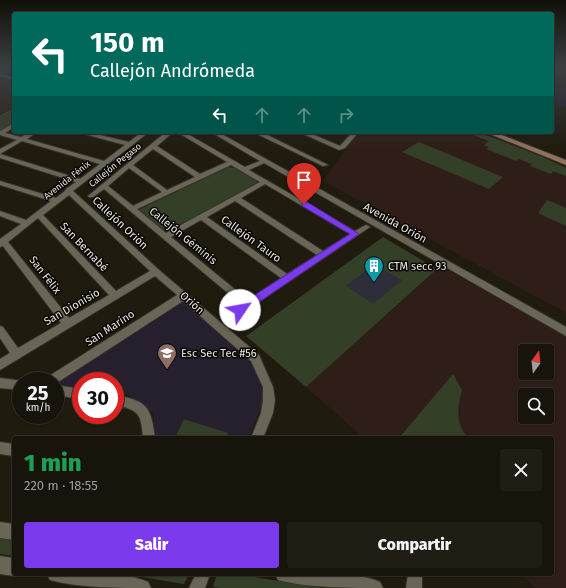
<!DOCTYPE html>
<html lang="es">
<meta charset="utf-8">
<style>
:root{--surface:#17140b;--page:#201d14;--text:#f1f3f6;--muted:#9e9e9d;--line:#36332c;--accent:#7c3aed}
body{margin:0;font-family:"Fira Sans",sans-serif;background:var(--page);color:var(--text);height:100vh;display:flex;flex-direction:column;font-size:15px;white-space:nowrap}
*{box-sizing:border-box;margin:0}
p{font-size:13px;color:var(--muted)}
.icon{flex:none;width:22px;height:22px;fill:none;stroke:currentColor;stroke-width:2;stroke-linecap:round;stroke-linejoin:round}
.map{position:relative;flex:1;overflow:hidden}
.drawer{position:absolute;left:12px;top:436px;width:542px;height:140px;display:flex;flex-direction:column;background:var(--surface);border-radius:4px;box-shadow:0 1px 3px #0004,0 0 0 1px var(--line)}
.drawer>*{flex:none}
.hud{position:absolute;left:12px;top:12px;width:542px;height:122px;border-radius:4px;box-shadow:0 1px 3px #0004,0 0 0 1px var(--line);background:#00695c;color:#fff;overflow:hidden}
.needle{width:26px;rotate:15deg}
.tools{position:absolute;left:518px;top:344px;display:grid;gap:8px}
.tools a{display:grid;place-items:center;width:36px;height:36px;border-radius:4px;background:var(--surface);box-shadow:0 1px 3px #0004,0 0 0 1px var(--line);font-size:20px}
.speed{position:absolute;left:12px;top:372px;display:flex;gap:8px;font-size:20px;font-weight:700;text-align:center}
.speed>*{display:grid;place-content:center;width:52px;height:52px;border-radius:50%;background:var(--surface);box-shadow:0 1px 3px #0004,0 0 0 1px var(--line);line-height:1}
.speed small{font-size:10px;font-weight:400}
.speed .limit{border:6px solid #d22;background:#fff;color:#111}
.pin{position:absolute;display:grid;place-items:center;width:34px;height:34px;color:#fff;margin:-41px -17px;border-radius:50% 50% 50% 0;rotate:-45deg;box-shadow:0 0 4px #0007}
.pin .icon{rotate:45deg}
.me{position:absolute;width:44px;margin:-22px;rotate:57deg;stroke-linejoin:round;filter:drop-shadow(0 0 3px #0008)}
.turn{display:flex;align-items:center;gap:14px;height:84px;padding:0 12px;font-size:18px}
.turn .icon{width:52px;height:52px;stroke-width:2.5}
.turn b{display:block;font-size:28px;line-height:34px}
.lanes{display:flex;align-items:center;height:38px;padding:0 12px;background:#0003;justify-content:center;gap:20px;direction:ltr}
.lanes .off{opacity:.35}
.round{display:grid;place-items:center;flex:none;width:42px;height:42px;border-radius:4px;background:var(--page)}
.headline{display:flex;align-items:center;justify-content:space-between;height:68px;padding:0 12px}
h1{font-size:24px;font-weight:800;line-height:30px;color:#1e9e55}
.cta{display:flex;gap:8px;margin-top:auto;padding:8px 12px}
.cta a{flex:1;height:46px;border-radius:4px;background:var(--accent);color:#fff;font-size:16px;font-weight:800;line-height:46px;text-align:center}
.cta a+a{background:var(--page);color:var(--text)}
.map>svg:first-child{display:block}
.industrial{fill:#2f1e17;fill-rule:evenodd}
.education{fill:#251f2e}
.green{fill:#343f28}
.building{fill:#2e2e3a}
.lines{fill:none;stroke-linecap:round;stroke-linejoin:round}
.minor-casing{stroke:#36332d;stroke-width:2}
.tertiary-casing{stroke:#36332d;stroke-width:2}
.secondary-casing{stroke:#36332d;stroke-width:2}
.minor{fill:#696557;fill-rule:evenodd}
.tertiary{fill:#696557;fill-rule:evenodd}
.secondary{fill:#91715b;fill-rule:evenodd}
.route{fill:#7c3aed;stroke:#51269a}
.labels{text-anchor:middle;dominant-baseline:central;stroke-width:3;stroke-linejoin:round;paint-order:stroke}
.far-street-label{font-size:9px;fill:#e8e6de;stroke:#070603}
.street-label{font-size:11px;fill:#e8e6de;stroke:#070603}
.poi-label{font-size:11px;fill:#e8e6de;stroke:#070603;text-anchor:start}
</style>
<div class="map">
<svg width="566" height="588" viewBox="0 0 566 588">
<rect width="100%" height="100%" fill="#1f1b0f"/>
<g class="industrial">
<path d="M 552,67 L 566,67 L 566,86 L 552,83 Z"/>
<path d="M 0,77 L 14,81 L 14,107 L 0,114 Z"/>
<path d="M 358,132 L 480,132 L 543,157 L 566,167 L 566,313 L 323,181 Z"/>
<path d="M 441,266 L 566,337 L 566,588 L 536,588 L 520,574 L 552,574 L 552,438 L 364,438 L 306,387 ZM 525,351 L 547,351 L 547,373 L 525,373 ZM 525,395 L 547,395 L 547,417 L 525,417 Z"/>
</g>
<g class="education">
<path d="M 552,84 L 566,86 L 566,107 L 552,104 Z"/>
<path d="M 183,300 L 254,358 L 266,396 L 249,438 L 156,438 L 153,413 L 128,395 L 115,394 L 115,381 L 81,381 L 81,389 L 55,386 L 55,384 Z"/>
</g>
<g class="green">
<path d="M 14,108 L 14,123 L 0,131 L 0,115 Z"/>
<path d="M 465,132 L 478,132 L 543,157 L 566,168 L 566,176 L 553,171 L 551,174 L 530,166 L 532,164 L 519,159 L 516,161 L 486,149 L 489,147 L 484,145 L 489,141 Z"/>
<path d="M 419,142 L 503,177 L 489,189 L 402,152 Z"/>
<path d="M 228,167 L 235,168 L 256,180 L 258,184 L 166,232 L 163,232 L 138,210 Z"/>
<path d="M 547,200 L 566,208 L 566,226 L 538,213 Z"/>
<path d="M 383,237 L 437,269 L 306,387 L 246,336 Z"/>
<path d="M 453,374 L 462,390 C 457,407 455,425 469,438 L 399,438 Z"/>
<path d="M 184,419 L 228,433 L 226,438 L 175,438 Z"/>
<path d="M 0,538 L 14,540 L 14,556 L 0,554 Z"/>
<path d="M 124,574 L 189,574 L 184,584 Z"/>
<path d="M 217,574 L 236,574 L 322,588 L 221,588 L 213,587 Z"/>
</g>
<path class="building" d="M 374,264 L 402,280 L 373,304 L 346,286 Z"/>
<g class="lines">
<g class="minor-casing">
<g id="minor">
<path d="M 0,74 L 14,78 L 14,80 L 0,76 Z"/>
<path d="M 14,123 L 14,127 L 5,133 L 21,137 L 30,132 L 37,132 L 27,139 L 104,161 L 125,145 L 77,132 L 87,132 L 129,142 L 142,132 L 149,132 L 73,191 L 159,270 L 259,355 L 273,387 L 275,400 L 273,413 L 263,438 L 251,438 L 261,413 L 263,400 L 263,387 L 251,361 L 183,301 L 55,384 L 55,381 L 45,381 L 46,378 L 177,295 L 155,276 L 0,370 L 0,359 L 10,353 L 0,338 L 0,326 L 3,327 L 18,348 L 61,323 L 3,246 L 0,247 L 0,239 L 21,224 L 0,216 L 0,211 L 26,220 L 51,201 L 0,185 L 0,181 L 56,198 L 65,191 L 66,189 L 76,182 L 0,158 L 0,154 L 80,179 L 100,164 L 22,141 L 0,154 L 0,149 L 17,140 L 0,135 L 0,131 ZM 69,195 L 150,271 L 116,291 L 43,215 ZM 38,218 L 109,295 L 69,318 L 8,242 Z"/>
<path d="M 166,132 L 173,132 L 157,146 L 200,174 L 227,162 L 177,132 L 184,132 L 245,167 L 260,161 L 211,132 L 218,132 L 566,327 L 566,336 L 264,163 L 249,170 L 355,231 L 366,225 L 370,227 L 251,307 L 234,318 L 228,318 L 226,315 L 228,312 L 241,304 L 104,189 L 93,197 L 89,197 L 88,196 ZM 153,149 L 195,177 L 167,190 L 133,165 ZM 231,165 L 260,182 L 166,233 L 137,209 ZM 129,168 L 162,192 L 133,206 L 108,186 ZM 265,184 L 350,234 L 323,251 L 241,198 ZM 235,201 L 317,255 L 287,274 L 207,217 ZM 201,220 L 281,278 L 248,300 L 171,237 Z"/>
<path d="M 253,132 L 261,132 L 328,165 L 323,166 Z"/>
<path d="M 299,132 L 307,132 L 340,146 L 350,135 L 346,132 L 354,132 L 357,134 L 345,148 L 339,150 Z"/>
<path d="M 0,378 L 23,381 L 21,381 L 21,390 L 0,388 Z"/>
<path d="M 55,385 L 81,389 L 81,399 L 55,395 Z"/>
<path d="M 115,395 C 147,401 151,406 155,438 L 143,438 C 141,414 140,410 115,405 Z"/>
<path d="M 0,442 L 14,444 L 14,456 L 0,454 Z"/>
<path d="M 196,574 L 210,574 L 205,588 L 189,588 Z"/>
<path d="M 408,574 L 422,574 L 422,588 L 406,588 Z"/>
</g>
</g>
<g class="tertiary-casing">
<g id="tertiary">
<path d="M 0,522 L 14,524 L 14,540 L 0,538 Z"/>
<path d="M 0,556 L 14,558 L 14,574 L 19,574 L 14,576 L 0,574 Z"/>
<path d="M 47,574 C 79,574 118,569 148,582 L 151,588 C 119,588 80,588 50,580 Z"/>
<path d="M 275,574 C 307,574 350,569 380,582 L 383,588 C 351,588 308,588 278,580 Z"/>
</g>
</g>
<g class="secondary-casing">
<path id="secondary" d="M 485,132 L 494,132 L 566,160 L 566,165 Z"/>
</g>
<use href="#minor" class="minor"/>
<use href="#tertiary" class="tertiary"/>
<use href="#secondary" class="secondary"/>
</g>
<linearGradient id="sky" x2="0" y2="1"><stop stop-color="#110f08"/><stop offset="0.45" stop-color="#3c3f42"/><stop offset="1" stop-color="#3c3f42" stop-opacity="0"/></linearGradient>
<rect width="566" height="149" fill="url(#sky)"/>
<path class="route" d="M 302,202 L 307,202 L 359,234 L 243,313 L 236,313 L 235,310 L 236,307 L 350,234 L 302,206 Z"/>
<defs>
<g id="building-pin" transform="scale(1)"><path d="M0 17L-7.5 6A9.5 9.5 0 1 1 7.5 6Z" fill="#0f9aa8" stroke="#070603"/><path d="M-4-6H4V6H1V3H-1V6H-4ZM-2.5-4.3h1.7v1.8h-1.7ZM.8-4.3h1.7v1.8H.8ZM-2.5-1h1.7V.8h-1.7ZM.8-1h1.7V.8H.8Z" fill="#fff"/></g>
<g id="school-pin" transform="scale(1)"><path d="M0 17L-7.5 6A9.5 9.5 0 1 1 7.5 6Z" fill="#8d6e63" stroke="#070603"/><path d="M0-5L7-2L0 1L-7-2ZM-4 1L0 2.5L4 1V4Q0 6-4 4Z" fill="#fff"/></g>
</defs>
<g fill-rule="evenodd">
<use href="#building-pin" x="374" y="266"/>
<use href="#school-pin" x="167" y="353"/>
</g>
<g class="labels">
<g class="far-street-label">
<text transform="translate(115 165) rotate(-39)">Callejón Pegaso</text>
<text transform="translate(67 180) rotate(-38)">Avenida Fénix</text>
</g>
<g class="street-label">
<text transform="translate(120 223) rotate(43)">Callejón Orión</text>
<text transform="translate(395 223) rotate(29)">Avenida Orión</text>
<text transform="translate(183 236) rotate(39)">Callejón Géminis</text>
<text transform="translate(251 239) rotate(36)">Callejón Tauro</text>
<text transform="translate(84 247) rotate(46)">San Bernabé</text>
<text transform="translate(45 275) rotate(52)">San Félix</text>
<text transform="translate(192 303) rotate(41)">Orión</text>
<text transform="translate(72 307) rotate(-30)">San Dionisio</text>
<text transform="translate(110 328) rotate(-33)">San Marino</text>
</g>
<g class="poi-label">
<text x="388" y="266">CTM secc 93</text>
<text x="181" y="353">Esc Sec Tec #56</text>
</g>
</g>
</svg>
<div class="tools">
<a><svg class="needle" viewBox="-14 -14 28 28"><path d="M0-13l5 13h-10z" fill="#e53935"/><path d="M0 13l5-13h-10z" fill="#9e9e9d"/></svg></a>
<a><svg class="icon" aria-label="search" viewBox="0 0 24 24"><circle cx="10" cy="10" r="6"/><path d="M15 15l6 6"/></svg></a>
</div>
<div class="speed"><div>25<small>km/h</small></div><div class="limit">30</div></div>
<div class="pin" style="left:304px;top:204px;background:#d93025"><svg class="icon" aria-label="arrive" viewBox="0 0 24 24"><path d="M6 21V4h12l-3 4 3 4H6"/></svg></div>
<svg class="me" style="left:240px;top:310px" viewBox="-20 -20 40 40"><circle r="19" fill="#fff"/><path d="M0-13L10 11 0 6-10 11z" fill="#7c3aed"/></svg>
<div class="hud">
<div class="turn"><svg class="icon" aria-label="left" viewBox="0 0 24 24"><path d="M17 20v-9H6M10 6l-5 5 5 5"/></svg><div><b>150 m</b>Callejón Andrómeda</div></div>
<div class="lanes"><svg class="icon" aria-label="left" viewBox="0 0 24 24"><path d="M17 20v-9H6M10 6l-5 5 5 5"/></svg><svg class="icon off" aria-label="ahead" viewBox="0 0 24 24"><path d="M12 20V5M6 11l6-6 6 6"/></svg><svg class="icon off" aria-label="ahead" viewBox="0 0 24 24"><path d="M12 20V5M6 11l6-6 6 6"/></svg><svg class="icon off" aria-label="right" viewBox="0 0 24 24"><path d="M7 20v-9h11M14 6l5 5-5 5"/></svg></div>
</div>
<section class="drawer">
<div class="headline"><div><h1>1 min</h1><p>220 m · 18:55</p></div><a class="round"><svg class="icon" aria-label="close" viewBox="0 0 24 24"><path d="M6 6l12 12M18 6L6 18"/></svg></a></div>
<div class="cta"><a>Salir</a><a>Compartir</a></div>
</section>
</div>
